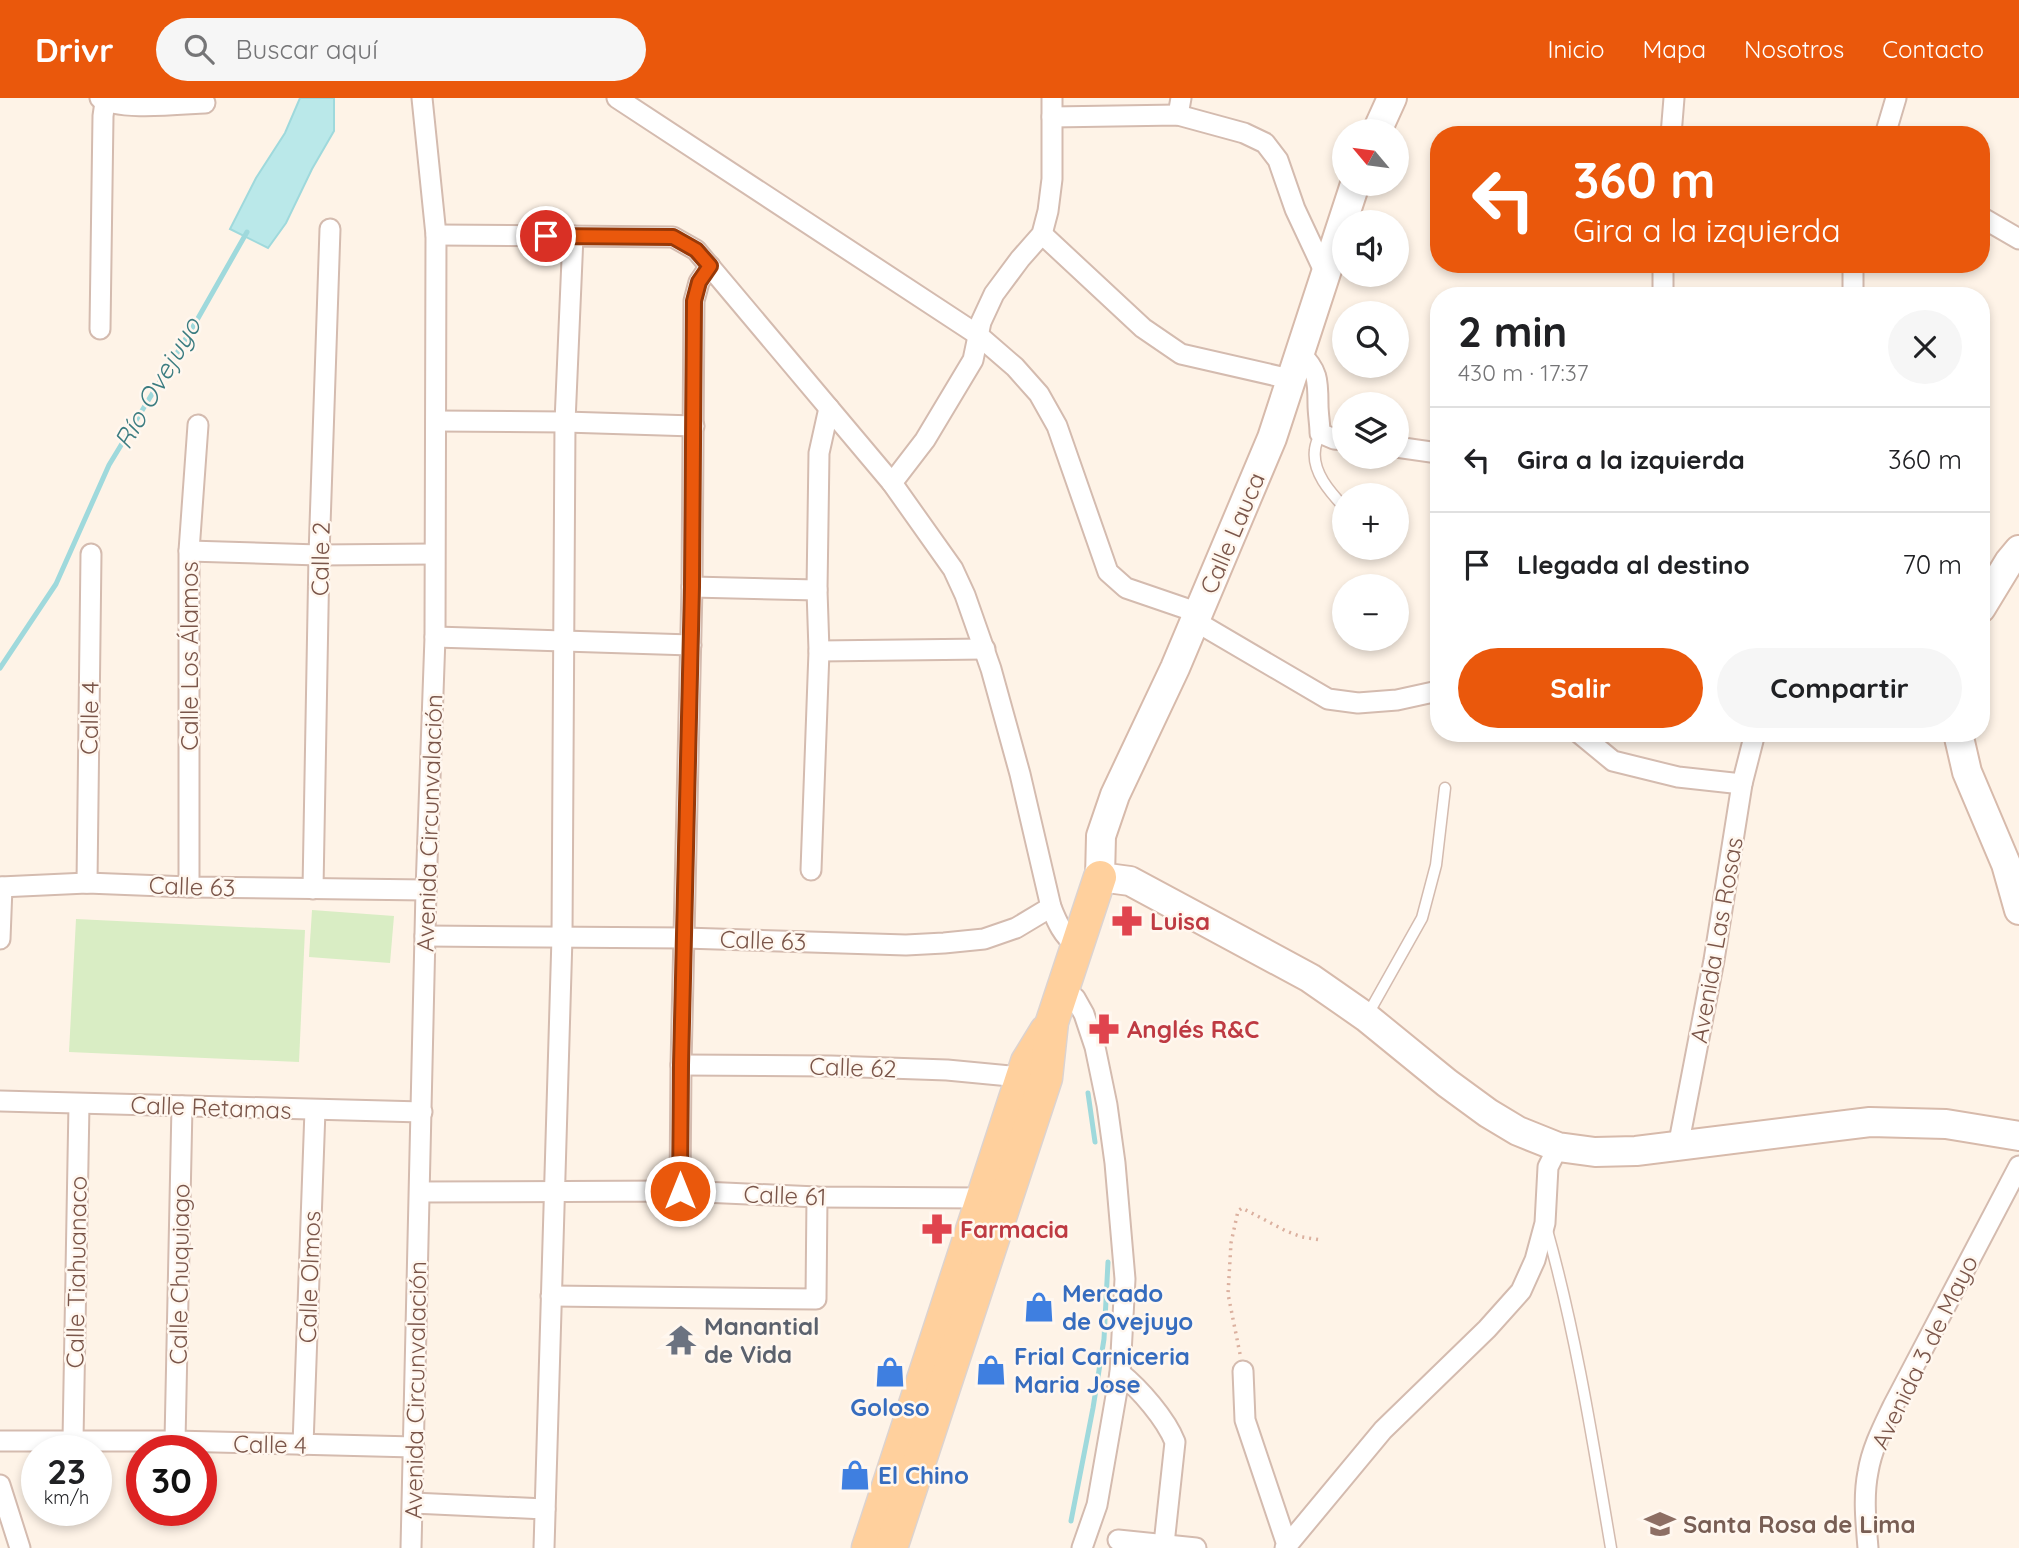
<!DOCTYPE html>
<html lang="es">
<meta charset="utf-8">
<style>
:root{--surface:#fff;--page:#f6f6f6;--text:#202124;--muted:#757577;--line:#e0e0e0;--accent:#ea580c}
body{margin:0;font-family:Quicksand,sans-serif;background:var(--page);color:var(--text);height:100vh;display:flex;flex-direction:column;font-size:26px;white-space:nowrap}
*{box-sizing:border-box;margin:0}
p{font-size:23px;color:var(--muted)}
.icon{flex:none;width:38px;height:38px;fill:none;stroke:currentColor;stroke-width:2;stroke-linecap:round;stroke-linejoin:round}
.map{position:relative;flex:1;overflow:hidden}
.drawer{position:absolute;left:1430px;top:189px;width:560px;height:455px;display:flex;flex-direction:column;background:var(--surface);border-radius:28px;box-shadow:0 4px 10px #0003}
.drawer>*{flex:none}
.banner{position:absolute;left:1430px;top:28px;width:560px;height:147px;border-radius:28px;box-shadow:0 4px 10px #0003;background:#ea580c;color:#fff;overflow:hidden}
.needle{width:46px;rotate:299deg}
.controls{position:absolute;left:1332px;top:21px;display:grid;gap:14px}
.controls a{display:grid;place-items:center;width:77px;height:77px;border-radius:50%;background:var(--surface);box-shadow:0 4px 10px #0003;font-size:35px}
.speed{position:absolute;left:21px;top:1337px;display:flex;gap:14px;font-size:35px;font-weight:700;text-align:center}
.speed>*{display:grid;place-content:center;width:91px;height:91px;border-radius:50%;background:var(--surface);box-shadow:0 4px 10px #0003;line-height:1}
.speed small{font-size:18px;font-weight:400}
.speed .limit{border:10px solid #d22;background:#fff;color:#111}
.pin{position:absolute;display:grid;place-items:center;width:60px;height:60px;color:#fff;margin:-30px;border:4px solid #fff;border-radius:50%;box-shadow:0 2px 7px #0007}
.me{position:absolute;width:77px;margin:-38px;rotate:0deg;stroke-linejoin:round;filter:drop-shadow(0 0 5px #0008)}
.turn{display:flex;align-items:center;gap:24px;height:147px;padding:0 28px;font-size:32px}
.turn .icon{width:91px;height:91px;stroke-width:2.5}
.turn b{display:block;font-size:49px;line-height:60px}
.round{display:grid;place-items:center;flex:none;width:74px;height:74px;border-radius:37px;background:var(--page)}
.summary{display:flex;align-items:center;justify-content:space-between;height:119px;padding:0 28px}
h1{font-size:42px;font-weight:700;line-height:52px}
.button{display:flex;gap:14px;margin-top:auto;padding:14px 28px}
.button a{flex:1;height:80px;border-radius:42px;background:var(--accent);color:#fff;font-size:28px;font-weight:700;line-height:80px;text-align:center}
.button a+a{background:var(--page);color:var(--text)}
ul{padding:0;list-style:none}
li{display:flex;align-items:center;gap:21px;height:105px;padding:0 28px;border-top:2px solid var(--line)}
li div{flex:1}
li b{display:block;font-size:26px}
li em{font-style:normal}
header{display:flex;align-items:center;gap:42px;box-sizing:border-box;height:98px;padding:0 35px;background:var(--accent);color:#fff}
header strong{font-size:33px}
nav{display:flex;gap:38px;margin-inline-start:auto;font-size:24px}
.search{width:490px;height:63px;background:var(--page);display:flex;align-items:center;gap:18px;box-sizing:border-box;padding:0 24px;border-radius:38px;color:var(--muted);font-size:26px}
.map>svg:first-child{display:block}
.green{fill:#d9edc4}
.water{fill:#bae8e9;stroke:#9fd9dc;stroke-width:2}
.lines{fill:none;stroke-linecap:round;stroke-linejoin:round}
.stream{stroke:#9fd9dc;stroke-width:5}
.lane-casing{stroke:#d4bbaf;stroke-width:13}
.street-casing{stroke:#d4bbaf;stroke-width:23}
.secondary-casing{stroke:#d7baab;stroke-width:32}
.primary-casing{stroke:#dcd3d0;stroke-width:35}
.path{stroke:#dbb09f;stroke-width:3.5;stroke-dasharray:2 5;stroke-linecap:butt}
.lane{stroke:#fff;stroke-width:10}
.street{stroke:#fff;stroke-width:19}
.secondary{stroke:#fff;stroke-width:28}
.primary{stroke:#ffd09d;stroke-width:32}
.route-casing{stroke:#983908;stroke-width:18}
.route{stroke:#ea580c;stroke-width:12}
.labels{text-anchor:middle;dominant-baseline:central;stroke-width:5;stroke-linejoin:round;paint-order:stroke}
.street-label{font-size:24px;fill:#7a5549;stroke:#fff7ef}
.health-label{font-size:24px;font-weight:bold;fill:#be3a42;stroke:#fff7ef;text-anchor:start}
.shop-label{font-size:24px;font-weight:bold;fill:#366cbe;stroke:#fff7ef;text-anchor:start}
.worship-label{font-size:24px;font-weight:bold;fill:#5b616d;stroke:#fff7ef;text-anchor:start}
.education-label{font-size:24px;font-weight:bold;fill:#785e54;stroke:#fff7ef;text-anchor:start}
.water-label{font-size:26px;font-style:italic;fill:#3b7c80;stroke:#fff7ef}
</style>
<header>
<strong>Drivr</strong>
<div class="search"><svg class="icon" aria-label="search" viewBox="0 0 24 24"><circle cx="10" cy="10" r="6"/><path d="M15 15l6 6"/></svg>Buscar aquí</div>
<nav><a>Inicio</a><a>Mapa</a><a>Nosotros</a><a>Contacto</a></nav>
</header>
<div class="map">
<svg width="2019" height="1450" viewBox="0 0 2019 1450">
<rect width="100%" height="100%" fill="#fef3e7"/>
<g class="green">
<path d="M 312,812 L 394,818 L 390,865 L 309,859 Z"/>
<path d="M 76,821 L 305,832 L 299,964 L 69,954 Z"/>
</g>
<path class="water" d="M 300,0 L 334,0 L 334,33 L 312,71 L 286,125 L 268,150 L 230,131 L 256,80 L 285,35 Z"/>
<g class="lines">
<g class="stream">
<path d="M 0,570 L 56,486 L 109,367 L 197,222 L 247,134"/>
<path d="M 1088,995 L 1095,1044"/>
<path d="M 1071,1423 L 1093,1310 L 1104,1241 L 1108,1164"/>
</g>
<g class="lane-casing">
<g id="lane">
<path d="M 1320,335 C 1318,341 1315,347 1315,352 C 1312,374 1330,394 1344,409"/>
<path d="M 1368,916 L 1422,820 L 1436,767 L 1445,690"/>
<path d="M 1547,1132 C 1576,1236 1593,1344 1611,1450"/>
</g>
</g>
<g class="street-casing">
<g id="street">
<path d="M 100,0 C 118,13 181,6 205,5"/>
<path d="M 617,0 L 978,237 L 1015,269 L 1039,296 L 1057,328 L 1108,474 L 1126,490 L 1199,515"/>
<path d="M 1178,17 L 1181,0"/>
<path d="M 1052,19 L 1178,17 L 1244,35 L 1265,45 L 1278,62 L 1295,111 L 1325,175"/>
<path d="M 1671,37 L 1674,0"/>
<path d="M 1885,37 L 1896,0"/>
<path d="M 1981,119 L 2019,141"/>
<path d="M 1042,136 L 1143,230 L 1181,256 L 1290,281"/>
<path d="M 436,137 L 673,139 L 696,152 L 892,385 L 953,471 L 965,497 L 991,571 L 1020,676 L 1051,809 C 1057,824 1063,838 1076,847"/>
<path d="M 1663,198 L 1663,166"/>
<path d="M 1853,198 L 1853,166"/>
<path d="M 100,231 L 103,18 L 105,4"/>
<path d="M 1299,254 C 1318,272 1318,282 1318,306 C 1318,316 1320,326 1320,335 L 1334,341 L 1344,342"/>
<path d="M 436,323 L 565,324 L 694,328"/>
<path d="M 1396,349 L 1438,355"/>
<path d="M 892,385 L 925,342 L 973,262 L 981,224 L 994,196 L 1020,161 L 1042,136 L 1048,113 L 1052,81 L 1052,0"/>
<path d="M 189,453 L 319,457 L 434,456"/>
<path d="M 692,489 L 817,492"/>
<path d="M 1195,523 L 1328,601 L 1358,605 L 1397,602 L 1438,593"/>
<path d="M 435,539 L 691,547"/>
<path d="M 819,553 L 985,551"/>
<path d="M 1579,635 L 1613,663 L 1678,679 L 1742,686"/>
<path d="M 811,772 L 819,553 L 817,492 L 819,355 L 829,310"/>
<path d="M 87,785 L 91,456"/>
<path d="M 0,789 L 87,785 L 189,789 L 426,792"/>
<path d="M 189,789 L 189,453 L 198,327"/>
<path d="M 313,791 L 319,457 L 330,131"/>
<path d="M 425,838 L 685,840 L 906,847 L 944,845 L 984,841 L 1016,830 L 1051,809"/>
<path d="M 0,841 L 2,789"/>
<path d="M 1062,892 L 1075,900 L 1084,916 L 1095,949 L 1107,1007 L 1115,1065 L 1125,1181 L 1120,1275 L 1097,1407 L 1082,1450"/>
<path d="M 681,967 L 831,968 L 947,972 L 1010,978 L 1024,973"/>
<path d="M 0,1003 L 422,1014"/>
<path d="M 1678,1049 L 1714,862 L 1742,686 L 1755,635"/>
<path d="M 680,1093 L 681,967 L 692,489 L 694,203 L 699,184 L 710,168"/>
<path d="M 420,1094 L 680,1093 L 817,1099 L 982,1100"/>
<path d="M 551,1198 L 816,1201 L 817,1099"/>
<path d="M 1243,1273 L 1245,1322 L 1287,1447"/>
<path d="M 1120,1275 C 1140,1291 1166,1321 1175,1344 L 1164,1446"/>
<path d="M 73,1342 L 79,1006"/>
<path d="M 0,1343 L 175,1343 L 414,1349"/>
<path d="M 175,1343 L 182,1008"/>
<path d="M 303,1347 L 315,1012"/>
<path d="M 0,1387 L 20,1450"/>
<path d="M 413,1405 L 545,1411"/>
<path d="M 1118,1442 L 1196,1450"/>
<path d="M 411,1450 L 426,792 L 435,539 L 436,137 L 422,0"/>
<path d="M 544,1450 L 562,839 L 565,324 L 573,138"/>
<path d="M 1285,1450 L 1383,1332 L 1487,1231 L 1521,1193 L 1535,1162 L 1545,1125 L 1548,1069 L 1558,1049"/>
<path d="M 1868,1450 C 1866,1425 1863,1399 1868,1374 C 1872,1350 1883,1329 1893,1308 L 2019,1068"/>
</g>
</g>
<g class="secondary-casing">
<g id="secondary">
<path d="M 1377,33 L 1392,0"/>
<path d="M 1355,86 L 1272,340 L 1175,570 L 1115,697 L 1101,738 L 1100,779 L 1130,783 L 1310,880 L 1366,919 L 1447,985 L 1488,1015 L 1518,1033 L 1558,1049 L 1595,1054 L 1636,1053 L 1870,1024 L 1946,1026 L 2019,1038"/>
<path d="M 1981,510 L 2009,464 L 2019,452"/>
<path d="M 1958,635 L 1967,674 L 2006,766 L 2019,812"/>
</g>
</g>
<g class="primary-casing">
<g id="primary">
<path d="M 868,1450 L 1027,964 L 1046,933"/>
<path d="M 891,1450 L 1046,980 L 1052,924 L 1100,779"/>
</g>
</g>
<path class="path" d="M 1240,1256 L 1228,1196 L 1231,1145 L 1238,1113 L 1242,1110 L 1286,1133 L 1302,1139 L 1321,1142"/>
<use href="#lane" class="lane"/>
<use href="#street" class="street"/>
<use href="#secondary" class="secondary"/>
<use href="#primary" class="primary"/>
</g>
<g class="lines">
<g class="route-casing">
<path id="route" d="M 546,138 L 673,139 L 696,152 L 710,168 L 699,184 L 694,203 L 692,489 L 681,967 L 680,1093"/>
</g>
<use href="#route" class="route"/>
</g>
<defs>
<g id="pharmacy-bare" transform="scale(2.415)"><path d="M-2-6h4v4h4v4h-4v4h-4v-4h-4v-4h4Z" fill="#e0444e" stroke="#fff7ef" stroke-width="2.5" paint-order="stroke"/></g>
<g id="shop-bare" transform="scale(2.415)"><path d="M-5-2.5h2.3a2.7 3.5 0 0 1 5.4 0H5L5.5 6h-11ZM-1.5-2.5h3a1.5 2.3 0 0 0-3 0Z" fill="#3f7fe0" stroke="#fff7ef" stroke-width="2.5" paint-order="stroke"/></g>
<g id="temple-bare" transform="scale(2.415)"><path d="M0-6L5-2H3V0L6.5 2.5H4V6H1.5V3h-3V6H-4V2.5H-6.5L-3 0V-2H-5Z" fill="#6b7280" stroke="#fff7ef" stroke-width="2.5" paint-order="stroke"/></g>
<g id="school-bare" transform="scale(2.415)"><path d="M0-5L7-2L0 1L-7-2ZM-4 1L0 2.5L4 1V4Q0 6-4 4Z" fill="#8d6e63" stroke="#fff7ef" stroke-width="2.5" paint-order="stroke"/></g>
</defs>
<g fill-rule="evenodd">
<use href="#pharmacy-bare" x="1127" y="823"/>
<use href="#pharmacy-bare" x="1104" y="931"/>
<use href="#pharmacy-bare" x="937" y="1131"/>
<use href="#shop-bare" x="1039" y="1209"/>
<use href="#temple-bare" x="681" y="1242"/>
<use href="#shop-bare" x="991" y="1272"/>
<use href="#shop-bare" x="890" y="1274"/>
<use href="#shop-bare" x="855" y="1377"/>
<use href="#school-bare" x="1660" y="1426"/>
</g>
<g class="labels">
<g class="street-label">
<text transform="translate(1232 435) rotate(-67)">Calle Lauca</text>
<text transform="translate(320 461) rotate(-89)">Calle 2</text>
<text transform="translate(189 558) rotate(-90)">Calle Los Álamos</text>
<text transform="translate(89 620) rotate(-89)">Calle 4</text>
<text transform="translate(429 725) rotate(-88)">Avenida Circunvalación</text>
<text transform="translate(192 788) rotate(2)">Calle 63</text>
<text transform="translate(763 842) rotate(2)">Calle 63</text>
<text transform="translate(1716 842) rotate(-80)">Avenida Las Rosas</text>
<text transform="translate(853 969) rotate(2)">Calle 62</text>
<text transform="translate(211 1009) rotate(2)">Calle Retamas</text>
<text transform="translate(785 1097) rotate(2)">Calle 61</text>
<text transform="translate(76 1174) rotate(-89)">Calle Tiahuanaco</text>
<text transform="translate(179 1176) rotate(-89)">Calle Chuquiago</text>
<text transform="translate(309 1179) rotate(-88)">Calle Olmos</text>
<text transform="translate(1924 1254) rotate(-64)">Avenida 3 de Mayo</text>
<text transform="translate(415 1292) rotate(-89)">Avenida Circunvalación</text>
<text transform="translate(270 1346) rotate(1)">Calle 4</text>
</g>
<g class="health-label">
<text x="1150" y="823">Luisa</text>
<text x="1127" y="931">Anglés R&amp;C</text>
<text x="960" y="1131">Farmacia</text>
</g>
<g class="shop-label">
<text x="1062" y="1195">Mercado<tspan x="1062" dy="28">de Ovejuyo</tspan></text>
<text x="1014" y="1258">Frial Carniceria<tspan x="1014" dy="28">Maria Jose</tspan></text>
<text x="890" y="1309" text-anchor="middle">Goloso</text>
<text x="878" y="1377">El Chino</text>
</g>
<g class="worship-label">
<text x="704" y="1228">Manantial<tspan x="704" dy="28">de Vida</tspan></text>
</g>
<g class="education-label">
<text x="1683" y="1426">Santa Rosa de Lima</text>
</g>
<g class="water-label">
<text transform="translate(157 285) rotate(-60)">Río Ovejuyo</text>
</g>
</g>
</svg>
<div class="controls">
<a><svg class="needle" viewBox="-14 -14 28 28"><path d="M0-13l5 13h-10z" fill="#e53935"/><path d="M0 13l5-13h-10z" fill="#757577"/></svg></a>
<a><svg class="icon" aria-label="sound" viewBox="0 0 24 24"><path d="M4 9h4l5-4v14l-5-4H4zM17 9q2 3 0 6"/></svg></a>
<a><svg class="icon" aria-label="search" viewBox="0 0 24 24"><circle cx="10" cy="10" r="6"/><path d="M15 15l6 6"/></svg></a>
<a><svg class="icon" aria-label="layers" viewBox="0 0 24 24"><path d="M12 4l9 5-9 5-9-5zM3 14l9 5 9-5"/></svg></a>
<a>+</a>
<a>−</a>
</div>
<div class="speed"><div>23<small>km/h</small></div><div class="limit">30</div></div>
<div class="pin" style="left:546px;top:138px;background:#d93025"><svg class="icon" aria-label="arrive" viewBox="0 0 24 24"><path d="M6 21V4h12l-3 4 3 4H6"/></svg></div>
<svg class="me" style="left:680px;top:1093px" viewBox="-20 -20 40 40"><circle r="17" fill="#ea580c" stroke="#fff" stroke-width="3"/><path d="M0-11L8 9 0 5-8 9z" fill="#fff"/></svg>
<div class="banner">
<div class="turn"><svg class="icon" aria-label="left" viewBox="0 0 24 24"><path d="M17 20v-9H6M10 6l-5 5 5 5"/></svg><div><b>360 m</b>Gira a la izquierda</div></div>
</div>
<section class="drawer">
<div class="summary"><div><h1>2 min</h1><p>430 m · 17:37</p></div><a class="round"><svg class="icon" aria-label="close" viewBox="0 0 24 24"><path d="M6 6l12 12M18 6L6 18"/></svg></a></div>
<ul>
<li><svg class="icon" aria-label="left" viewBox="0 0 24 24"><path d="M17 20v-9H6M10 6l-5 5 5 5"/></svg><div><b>Gira a la izquierda</b></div><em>360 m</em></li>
<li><svg class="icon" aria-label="arrive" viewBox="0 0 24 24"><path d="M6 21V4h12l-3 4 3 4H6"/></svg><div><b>Llegada al destino</b></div><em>70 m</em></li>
</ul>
<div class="button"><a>Salir</a><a>Compartir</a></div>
</section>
</div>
